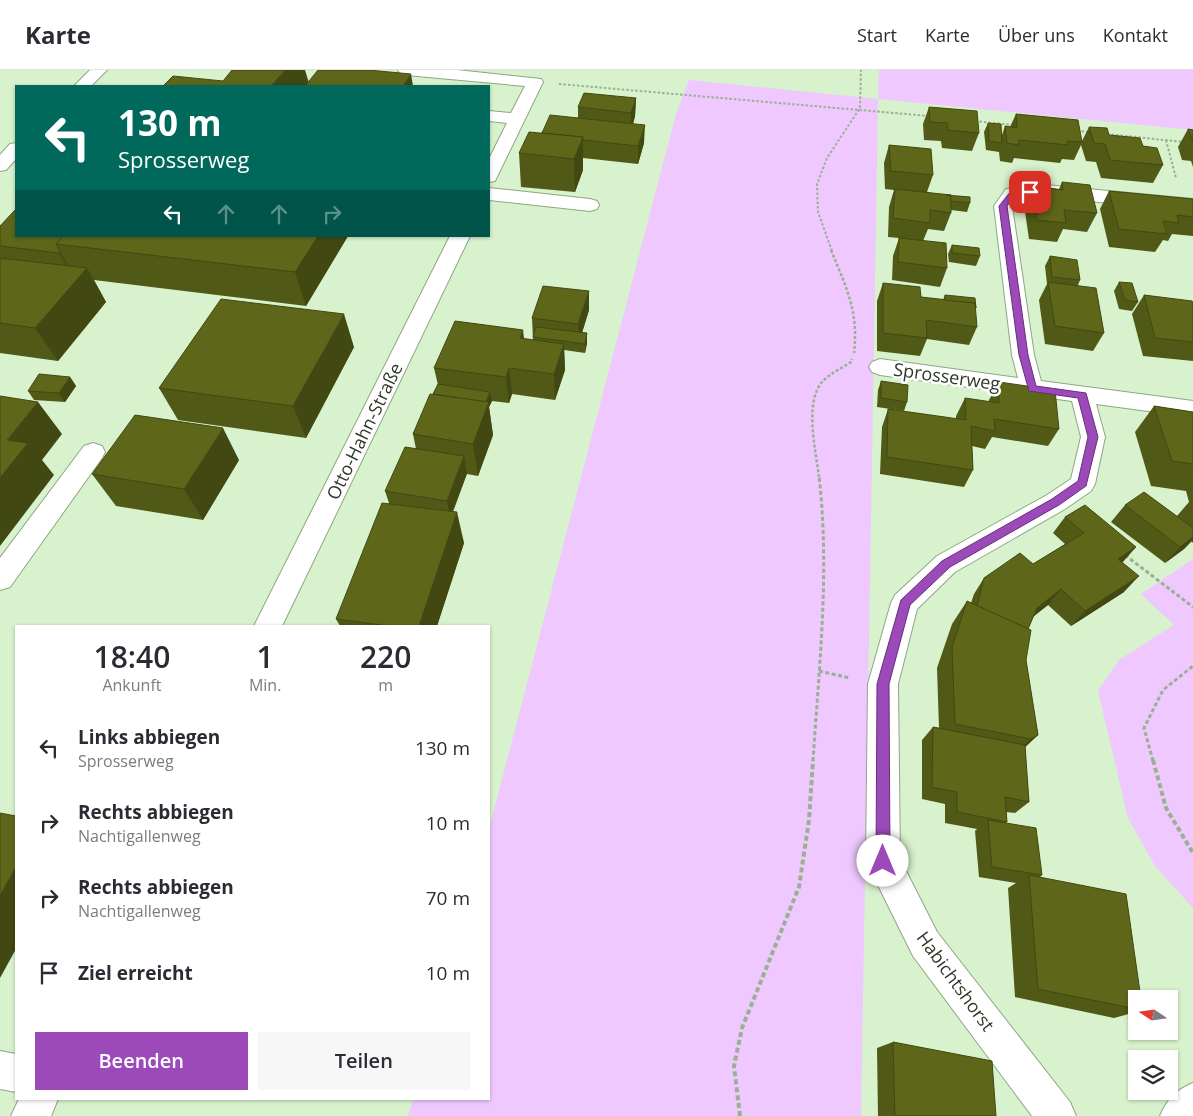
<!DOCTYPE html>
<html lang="de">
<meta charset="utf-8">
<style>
:root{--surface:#fff;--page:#f7f7f7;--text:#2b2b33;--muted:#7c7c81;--line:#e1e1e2;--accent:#9c4ab9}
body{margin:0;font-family:"Open Sans",sans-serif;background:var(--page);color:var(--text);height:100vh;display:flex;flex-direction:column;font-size:19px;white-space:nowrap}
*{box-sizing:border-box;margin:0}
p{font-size:16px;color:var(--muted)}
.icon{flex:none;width:28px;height:28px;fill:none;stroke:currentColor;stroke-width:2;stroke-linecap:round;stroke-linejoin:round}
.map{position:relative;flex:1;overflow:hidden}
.sheet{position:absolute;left:15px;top:555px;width:475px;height:475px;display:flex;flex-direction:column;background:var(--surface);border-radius:0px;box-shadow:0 1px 4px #0004}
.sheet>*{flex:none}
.top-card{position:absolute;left:15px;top:15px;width:475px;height:152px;border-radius:0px;box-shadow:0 1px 4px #0004;background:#00695c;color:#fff;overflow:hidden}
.needle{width:32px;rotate:283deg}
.fabs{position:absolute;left:1128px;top:920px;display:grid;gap:10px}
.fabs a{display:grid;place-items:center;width:50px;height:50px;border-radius:0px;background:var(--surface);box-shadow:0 1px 4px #0004;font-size:25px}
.pin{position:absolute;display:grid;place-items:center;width:42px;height:42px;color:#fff;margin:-21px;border-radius:10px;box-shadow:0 2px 8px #0006}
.me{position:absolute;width:55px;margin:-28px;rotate:0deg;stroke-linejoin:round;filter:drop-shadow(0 0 4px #0008)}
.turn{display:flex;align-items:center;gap:18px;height:105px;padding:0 20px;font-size:22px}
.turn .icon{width:65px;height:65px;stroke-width:2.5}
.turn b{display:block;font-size:35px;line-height:42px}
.lanes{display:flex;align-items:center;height:48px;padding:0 20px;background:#0003;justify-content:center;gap:25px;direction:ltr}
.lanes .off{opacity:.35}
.eta{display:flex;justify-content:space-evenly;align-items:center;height:85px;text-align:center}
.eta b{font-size:30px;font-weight:600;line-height:35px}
.button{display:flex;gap:10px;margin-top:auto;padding:10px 20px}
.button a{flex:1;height:58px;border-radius:0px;background:var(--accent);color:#fff;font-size:20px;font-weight:600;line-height:58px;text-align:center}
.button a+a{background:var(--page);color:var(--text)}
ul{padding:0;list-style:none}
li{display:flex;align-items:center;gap:15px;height:75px;padding:0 20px}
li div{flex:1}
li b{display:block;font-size:19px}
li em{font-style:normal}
header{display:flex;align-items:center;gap:30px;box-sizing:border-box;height:70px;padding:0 25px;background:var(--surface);border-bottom:1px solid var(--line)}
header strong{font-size:24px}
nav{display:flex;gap:28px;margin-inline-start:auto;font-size:18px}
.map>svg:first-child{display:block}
.green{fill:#eec8fe}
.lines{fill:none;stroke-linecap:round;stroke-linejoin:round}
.minor-casing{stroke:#8ea783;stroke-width:2}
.path-far3{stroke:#9bb092;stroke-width:2;stroke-dasharray:2.5 2;stroke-linecap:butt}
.path-far2{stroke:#9bb092;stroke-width:2.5;stroke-dasharray:3 2;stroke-linecap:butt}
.path-far1{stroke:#9bb092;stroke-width:3;stroke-dasharray:4 2.5;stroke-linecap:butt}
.path{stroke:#9bb092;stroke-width:4;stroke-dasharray:5 3;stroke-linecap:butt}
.minor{fill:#fff;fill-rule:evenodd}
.wall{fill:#515916}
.shaded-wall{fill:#424812}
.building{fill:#5e6719;stroke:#424812}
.route{fill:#9c4ab9;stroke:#653078}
.labels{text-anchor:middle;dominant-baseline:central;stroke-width:5;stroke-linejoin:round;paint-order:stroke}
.street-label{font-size:18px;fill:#2e3829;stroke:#fff}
</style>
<header>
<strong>Karte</strong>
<nav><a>Start</a><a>Karte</a><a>Über uns</a><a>Kontakt</a></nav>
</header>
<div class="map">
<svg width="1193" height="1046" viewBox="0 0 1193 1046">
<rect width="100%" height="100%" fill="#d7f2cc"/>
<g class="green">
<path d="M 879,0 L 1193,0 L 1193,60 L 878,29 L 861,1046 L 408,1046 L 413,1029 L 489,1029 L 489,759 L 676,44 L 689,10 L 878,29 Z"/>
<path d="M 1193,489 L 1193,838 L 1155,796 L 1128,748 L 1098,621 L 1119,590 L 1174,555 L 1141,524 Z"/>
</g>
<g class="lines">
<g class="minor-casing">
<g id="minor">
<path d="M 90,0 L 107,0 L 91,16 L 74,16 Z"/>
<path d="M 398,0 L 457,0 L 541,9 L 543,12 L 495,111 L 489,112 L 489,89 L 507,53 L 489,51 L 489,41 L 511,43 L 525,16 L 406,5 L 400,3 Z"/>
<path d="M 16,73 L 16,89 L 6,100 L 0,101 L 0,85 L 10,74 Z"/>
<path d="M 1046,115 L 1193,129 L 1193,141 L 1046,127 L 1019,128 L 1012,136 L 1034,285 L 1041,311 L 1193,331 L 1193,347 L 1096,334 L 1105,367 L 1095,414 L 1091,421 L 1065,439 L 955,502 L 917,539 L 898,614 L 900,789 L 937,862 L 1070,1032 L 1076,1046 L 1032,1046 L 913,886 L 866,791 L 868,614 L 891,533 L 895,525 L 937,486 L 1047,425 L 1071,409 L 1081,367 L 1072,331 L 880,305 L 872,302 L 869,297 L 872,292 L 880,289 L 1018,308 L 1012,285 L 994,136 L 1006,119 Z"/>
<path d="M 489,118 L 590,129 L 597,131 L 599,135 L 597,139 L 590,141 L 489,130 Z"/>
<path d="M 450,166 L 470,166 L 282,556 L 254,556 Z"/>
<path d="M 93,373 L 102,376 L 105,382 L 102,388 L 10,517 L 0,520 L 0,488 L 84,376 Z"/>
<path d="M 0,981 L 16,984 L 16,1022 L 0,1019 Z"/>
<path d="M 1193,1013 L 1193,1046 L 1160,1046 C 1167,1029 1176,1020 1193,1013 Z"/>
<path d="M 19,1029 L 58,1029 L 51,1046 L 11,1046 Z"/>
</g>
</g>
<g class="path-far3">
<path d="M 559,14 L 929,46"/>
<path d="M 975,51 L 1013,55"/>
<path d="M 1077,61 L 1090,62"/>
<path d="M 1107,64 L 1193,73"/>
<path d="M 1166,70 L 1176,108"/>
<path d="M 832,181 L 818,142 L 817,114 L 827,88 L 860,38 L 861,0"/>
</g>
<g class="path-far2">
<path d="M 831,180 C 846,217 859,242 854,283"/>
<path d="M 819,407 C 816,382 804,333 822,312 C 829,304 842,298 851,292 L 852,289"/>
</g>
<g class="path-far1">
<path d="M 1125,485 L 1193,537"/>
<path d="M 819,601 L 850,608"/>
<path d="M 813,691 C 819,597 830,501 819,406"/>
<path d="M 1153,691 L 1144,658 L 1163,620 L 1193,596"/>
</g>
<g class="path">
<path d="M 1153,690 L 1166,738 L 1193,783"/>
<path d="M 740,1046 L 734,996 L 742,958 L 799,817 L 809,750 L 813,690"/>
</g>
<use href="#minor" class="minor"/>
</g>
<g class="wall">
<path d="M 636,28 L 635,46 L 633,54 L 644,73 L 638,94 L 583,88 L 583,100 L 575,122 L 521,117 L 519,83 L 543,61 L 578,48 L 578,37 Z"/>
<path d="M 929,37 L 979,63 L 972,81 L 942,78 L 941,71 L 924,70 L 923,54 Z"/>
<path d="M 1016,44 L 1082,71 L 1089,57 L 1109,65 L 1143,76 L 1163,95 L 1153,113 L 1101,108 L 1096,92 L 1086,91 L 1081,75 L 1074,90 L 1062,89 L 1060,93 L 1014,88 L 1012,93 L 1000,91 L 999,82 L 986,80 L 984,62 L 988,53 L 1002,65 L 1005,56 L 1010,57 Z"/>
<path d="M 1188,59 L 1193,60 L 1193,97 L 1191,91 L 1182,90 L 1178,77 Z"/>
<path d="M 889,75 L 933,105 L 927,122 L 970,133 L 967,142 L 951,140 L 951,143 L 944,161 L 928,159 L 923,171 L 947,198 L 940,217 L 892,210 L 893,186 L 899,168 L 888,167 L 889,137 L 894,120 L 885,119 L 884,93 Z"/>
<path d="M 1062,112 L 1097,143 L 1087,162 L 1063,159 L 1057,172 L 1029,169 L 1024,135 L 1032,116 L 1059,119 Z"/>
<path d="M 1109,121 L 1193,129 L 1193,166 L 1172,164 L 1168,171 L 1163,170 L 1155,182 L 1109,177 L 1100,139 Z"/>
<path d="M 0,156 L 348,166 L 306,236 L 94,210 L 106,232 L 58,291 L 0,283 Z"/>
<path d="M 952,175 L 980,186 L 976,196 L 949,192 L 948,184 Z"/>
<path d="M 1050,186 L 1080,210 L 1078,215 L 1104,263 L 1093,281 L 1045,274 L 1039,230 L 1047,214 L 1045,196 Z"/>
<path d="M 1119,212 L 1138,232 L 1132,241 L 1119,239 L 1114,221 Z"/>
<path d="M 883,213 L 921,227 L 943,230 L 945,225 L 977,257 L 969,275 L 927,269 L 920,286 L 877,281 L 877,231 Z"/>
<path d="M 589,221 L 589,240 L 582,263 L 587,263 L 587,273 L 585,283 L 564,280 L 565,300 L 555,330 L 512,324 L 509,333 L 492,331 L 489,337 L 493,365 L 478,406 L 467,404 L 453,442 L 464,473 L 437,556 L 340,556 L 336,549 L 389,433 L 385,421 L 416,379 L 413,364 L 433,324 L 438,315 L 434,298 L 524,269 L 533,270 L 532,248 Z"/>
<path d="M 1144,225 L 1193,233 L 1193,291 L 1143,286 L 1132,244 Z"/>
<path d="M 354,277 L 306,368 L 178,350 L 159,318 Z"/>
<path d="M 70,307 L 76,316 L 65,332 L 34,330 L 28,321 Z"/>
<path d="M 881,311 L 907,332 L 904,341 L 877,337 L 878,320 Z"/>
<path d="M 999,312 L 1059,359 L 1048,376 L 992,367 L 985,379 L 972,376 L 973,400 L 964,417 L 880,404 L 882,357 L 888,339 L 956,349 L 956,346 L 965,328 L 989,332 L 989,330 Z"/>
<path d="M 1154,336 L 1193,342 L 1193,473 L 1191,471 L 1184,479 L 1165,493 L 1111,452 L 1125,435 L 1177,446 L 1189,432 L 1186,421 L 1151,416 L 1135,362 Z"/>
<path d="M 239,390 L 203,450 L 116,436 L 92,404 Z"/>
<path d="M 1065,447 L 1136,477 L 1122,492 L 1124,522 L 1071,556 L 1048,535 L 1033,547 L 1028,559 L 1026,590 L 1038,665 L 1025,677 L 1029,732 L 1015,743 L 1006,742 L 1007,752 L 1005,753 L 1042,805 L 1040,807 L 1136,929 L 1136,942 L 1114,948 L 1015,927 L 1008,818 L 1016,813 L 979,807 L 975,761 L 977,759 L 945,753 L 945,734 L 922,729 L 922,670 L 933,657 L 939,658 L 937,598 L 952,554 L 967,531 L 971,533 L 974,524 L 984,508 L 1033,494 L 1065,474 L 1053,463 Z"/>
<path d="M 893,972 L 996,1046 L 878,1046 L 877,978 Z"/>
</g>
<g class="shaded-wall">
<path d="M 285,0 L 305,0 L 309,13 L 307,16 L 271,16 Z"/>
<path d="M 411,4 L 413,16 L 403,16 Z"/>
<path d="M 636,28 L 635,46 L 631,61 L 631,43 Z"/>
<path d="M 645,55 L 644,73 L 638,94 L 638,76 Z"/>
<path d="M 583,67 L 583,100 L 575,122 L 574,89 Z"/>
<path d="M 318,166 L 348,166 L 306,236 L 295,202 Z"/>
<path d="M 60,182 L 76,208 L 75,209 L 59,183 Z"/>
<path d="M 87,198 L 106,232 L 58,291 L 35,258 Z"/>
<path d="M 589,221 L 589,240 L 579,272 L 578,254 Z"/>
<path d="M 344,244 L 354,277 L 306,368 L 293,336 Z"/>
<path d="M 523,260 L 526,286 L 520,268 Z"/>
<path d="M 587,263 L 587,273 L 585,283 L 585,274 Z"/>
<path d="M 564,274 L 565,300 L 555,330 L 554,304 Z"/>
<path d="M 509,298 L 512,324 L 509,333 L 506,307 Z"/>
<path d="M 70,307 L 76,316 L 65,332 L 59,323 Z"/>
<path d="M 490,322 L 492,331 L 489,337 L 493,365 L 478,406 L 473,374 Z"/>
<path d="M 38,332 L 62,364 L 42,390 L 54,405 L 0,476 L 0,408 L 7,370 Z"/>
<path d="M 223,358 L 239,390 L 203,450 L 184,419 Z"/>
<path d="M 464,386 L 467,403 L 450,447 L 447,431 Z"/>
<path d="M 457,442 L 464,473 L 437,556 L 419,556 Z"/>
<path d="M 1193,467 L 1193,470 L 1184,479 L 1165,493 L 1180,477 Z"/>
<path d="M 1136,477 L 1122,493 L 1118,489 Z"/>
<path d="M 1139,506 L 1124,522 L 1071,556 L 1085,541 Z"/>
<path d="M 1061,519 L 1048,535 L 1024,553 L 1037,538 Z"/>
<path d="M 1038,665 L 1019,683 L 1012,688 L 1031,669 Z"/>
<path d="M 16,797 L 16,879 L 0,908 L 0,825 Z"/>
</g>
<g class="building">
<path d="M 232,0 L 285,0 L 271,16 L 163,16 L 173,6 L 223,11 Z"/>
<path d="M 318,0 L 368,0 L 411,4 L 403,16 L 305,16 Z"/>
<path d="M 584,23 L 636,28 L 631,43 L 578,37 Z"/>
<path d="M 929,37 L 977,41 L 979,63 L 948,60 L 947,53 L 930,52 Z"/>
<path d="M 1016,44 L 1078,50 L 1082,72 L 1067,71 L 1068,75 L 1019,70 L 1019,75 L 1007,73 L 1005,56 L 1017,58 Z"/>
<path d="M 550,45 L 645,55 L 638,76 L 583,70 L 583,67 L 542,63 Z"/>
<path d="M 988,53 L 1001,54 L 1002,73 L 989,71 Z"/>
<path d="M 1089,57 L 1107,58 L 1109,65 L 1140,68 L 1143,76 L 1157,78 L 1163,95 L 1110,90 L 1105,74 L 1094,73 Z"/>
<path d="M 1188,59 L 1193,60 L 1193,72 Z"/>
<path d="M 529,62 L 583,67 L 574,89 L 519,83 Z"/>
<path d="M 889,75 L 931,79 L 933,105 L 891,101 Z"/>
<path d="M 1062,112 L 1090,115 L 1097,143 L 1064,140 L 1066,153 L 1037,150 L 1032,116 L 1063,120 Z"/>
<path d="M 895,119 L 951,125 L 951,143 L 930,140 L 930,153 L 893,148 Z"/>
<path d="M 1109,121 L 1193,129 L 1193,147 L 1177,145 L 1179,153 L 1163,151 L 1167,164 L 1119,159 Z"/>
<path d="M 946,125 L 970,127 L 970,133 L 951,131 L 951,125 Z"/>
<path d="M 16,139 L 16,166 L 63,166 L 56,174 L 60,182 L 59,183 L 0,176 L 0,156 Z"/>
<path d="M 63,166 L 318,166 L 295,202 L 56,174 Z"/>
<path d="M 899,168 L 946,173 L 947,198 L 898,192 Z"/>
<path d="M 952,175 L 979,178 L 980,186 L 952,183 Z"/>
<path d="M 1050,186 L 1077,190 L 1080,210 L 1052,207 Z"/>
<path d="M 0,188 L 87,198 L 35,258 L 0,253 Z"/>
<path d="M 1048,212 L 1096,218 L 1104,263 L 1055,256 Z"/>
<path d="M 1119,212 L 1132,213 L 1138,232 L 1125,230 Z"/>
<path d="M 883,213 L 920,217 L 921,227 L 975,233 L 977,257 L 926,250 L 927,268 L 883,263 Z"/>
<path d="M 543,216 L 589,221 L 578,254 L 532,248 Z"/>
<path d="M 945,225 L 975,228 L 976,238 L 975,233 L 945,230 Z"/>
<path d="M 1144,225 L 1192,231 L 1193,233 L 1193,272 L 1155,268 Z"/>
<path d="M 221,229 L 344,244 L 293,336 L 159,318 Z"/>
<path d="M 455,251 L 523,260 L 520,268 L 564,274 L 554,304 L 509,298 L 506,307 L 434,298 Z"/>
<path d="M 536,257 L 587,263 L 585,274 L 533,267 Z"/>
<path d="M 39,304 L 70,307 L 59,323 L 28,321 Z"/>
<path d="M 881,311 L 908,315 L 907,332 L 881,328 Z"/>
<path d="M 999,312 L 1055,320 L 1059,359 L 994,349 L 995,361 L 971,356 L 973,400 L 887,387 L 888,339 L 966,350 L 965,328 L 999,333 Z"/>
<path d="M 438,314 L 490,322 L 486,332 L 433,324 Z"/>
<path d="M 430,324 L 489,332 L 473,374 L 413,364 Z"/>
<path d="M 0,326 L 38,332 L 7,370 L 28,373 L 0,408 Z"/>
<path d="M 1154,336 L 1193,342 L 1193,394 L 1172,391 Z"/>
<path d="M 135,345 L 223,358 L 184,419 L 92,404 Z"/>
<path d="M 405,377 L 464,386 L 447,431 L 385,421 Z"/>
<path d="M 1144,422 L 1193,458 L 1193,467 L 1180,477 L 1125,435 Z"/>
<path d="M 382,433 L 457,442 L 419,556 L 389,556 L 336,549 Z"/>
<path d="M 1085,435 L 1136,477 L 1118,489 L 1139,506 L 1085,541 L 1061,519 L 1037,538 L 1028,559 L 977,536 L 984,508 L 1020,483 L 1033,494 L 1084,463 L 1065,447 Z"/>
<path d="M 967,531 L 1031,560 L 1026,590 L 1038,665 L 1031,669 L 955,654 L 952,577 Z"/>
<path d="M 933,657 L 1025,675 L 1029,732 L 1005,727 L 1007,752 L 957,742 L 957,722 L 932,717 Z"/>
<path d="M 0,743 L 16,746 L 16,797 L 0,825 Z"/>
<path d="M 988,750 L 1036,758 L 1042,805 L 992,797 Z"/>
<path d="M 1029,805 L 1126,824 L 1141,929 L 1136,929 L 1136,939 L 1038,919 Z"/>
<path d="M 893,972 L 992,991 L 996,1046 L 895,1046 Z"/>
</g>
<path class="route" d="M 1030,119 L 1032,120 L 1032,123 L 1016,125 L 1007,136 L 1028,285 L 1036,316 L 1086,323 L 1098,367 L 1086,416 L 1059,435 L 950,497 L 910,535 L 889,614 L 890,791 L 888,796 L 883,798 L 878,796 L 876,791 L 877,614 L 901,530 L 942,491 L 1052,429 L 1078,411 L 1088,367 L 1078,328 L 1029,321 L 1019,285 L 999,136 L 1011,121 Z"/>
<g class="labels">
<g class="street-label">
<text transform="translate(947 306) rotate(8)">Sprosserweg</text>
<text transform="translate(364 361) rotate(-64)">Otto-Hahn-Straße</text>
<text transform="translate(956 911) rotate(54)">Habichtshorst</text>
</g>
</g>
</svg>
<div class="fabs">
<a><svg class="needle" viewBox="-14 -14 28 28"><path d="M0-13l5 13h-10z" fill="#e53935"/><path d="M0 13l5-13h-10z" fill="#7c7c81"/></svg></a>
<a><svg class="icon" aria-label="layers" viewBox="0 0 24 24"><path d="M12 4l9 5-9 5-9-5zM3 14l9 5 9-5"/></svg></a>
</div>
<div class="pin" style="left:1030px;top:122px;background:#d93025"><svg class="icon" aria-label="arrive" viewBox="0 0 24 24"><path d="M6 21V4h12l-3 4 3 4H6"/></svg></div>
<svg class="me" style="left:883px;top:791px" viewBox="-20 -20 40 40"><circle r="19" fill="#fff"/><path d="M0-13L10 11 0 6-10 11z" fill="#9c4ab9"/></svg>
<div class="top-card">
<div class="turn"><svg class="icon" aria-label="left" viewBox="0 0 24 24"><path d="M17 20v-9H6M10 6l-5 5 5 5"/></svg><div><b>130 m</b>Sprosserweg</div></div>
<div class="lanes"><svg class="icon" aria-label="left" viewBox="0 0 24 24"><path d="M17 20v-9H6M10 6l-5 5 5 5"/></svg><svg class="icon off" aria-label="ahead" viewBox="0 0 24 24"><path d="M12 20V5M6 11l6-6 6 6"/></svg><svg class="icon off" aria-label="ahead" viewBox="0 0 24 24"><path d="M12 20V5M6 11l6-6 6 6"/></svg><svg class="icon off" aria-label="right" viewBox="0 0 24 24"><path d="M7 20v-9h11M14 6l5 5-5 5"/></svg></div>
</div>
<section class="sheet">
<div class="eta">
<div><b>18:40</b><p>Ankunft</p></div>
<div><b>1</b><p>Min.</p></div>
<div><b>220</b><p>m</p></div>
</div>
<ul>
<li><svg class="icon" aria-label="left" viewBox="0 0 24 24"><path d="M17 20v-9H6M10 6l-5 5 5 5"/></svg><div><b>Links abbiegen</b><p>Sprosserweg</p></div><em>130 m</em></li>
<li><svg class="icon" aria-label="right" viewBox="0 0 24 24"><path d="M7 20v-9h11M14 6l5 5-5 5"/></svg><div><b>Rechts abbiegen</b><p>Nachtigallenweg</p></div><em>10 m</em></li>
<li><svg class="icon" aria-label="right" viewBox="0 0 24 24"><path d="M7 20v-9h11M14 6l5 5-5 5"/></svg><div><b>Rechts abbiegen</b><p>Nachtigallenweg</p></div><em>70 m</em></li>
<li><svg class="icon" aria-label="arrive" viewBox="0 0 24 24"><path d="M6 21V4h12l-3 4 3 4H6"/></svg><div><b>Ziel erreicht</b></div><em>10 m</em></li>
</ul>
<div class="button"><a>Beenden</a><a>Teilen</a></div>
</section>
</div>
